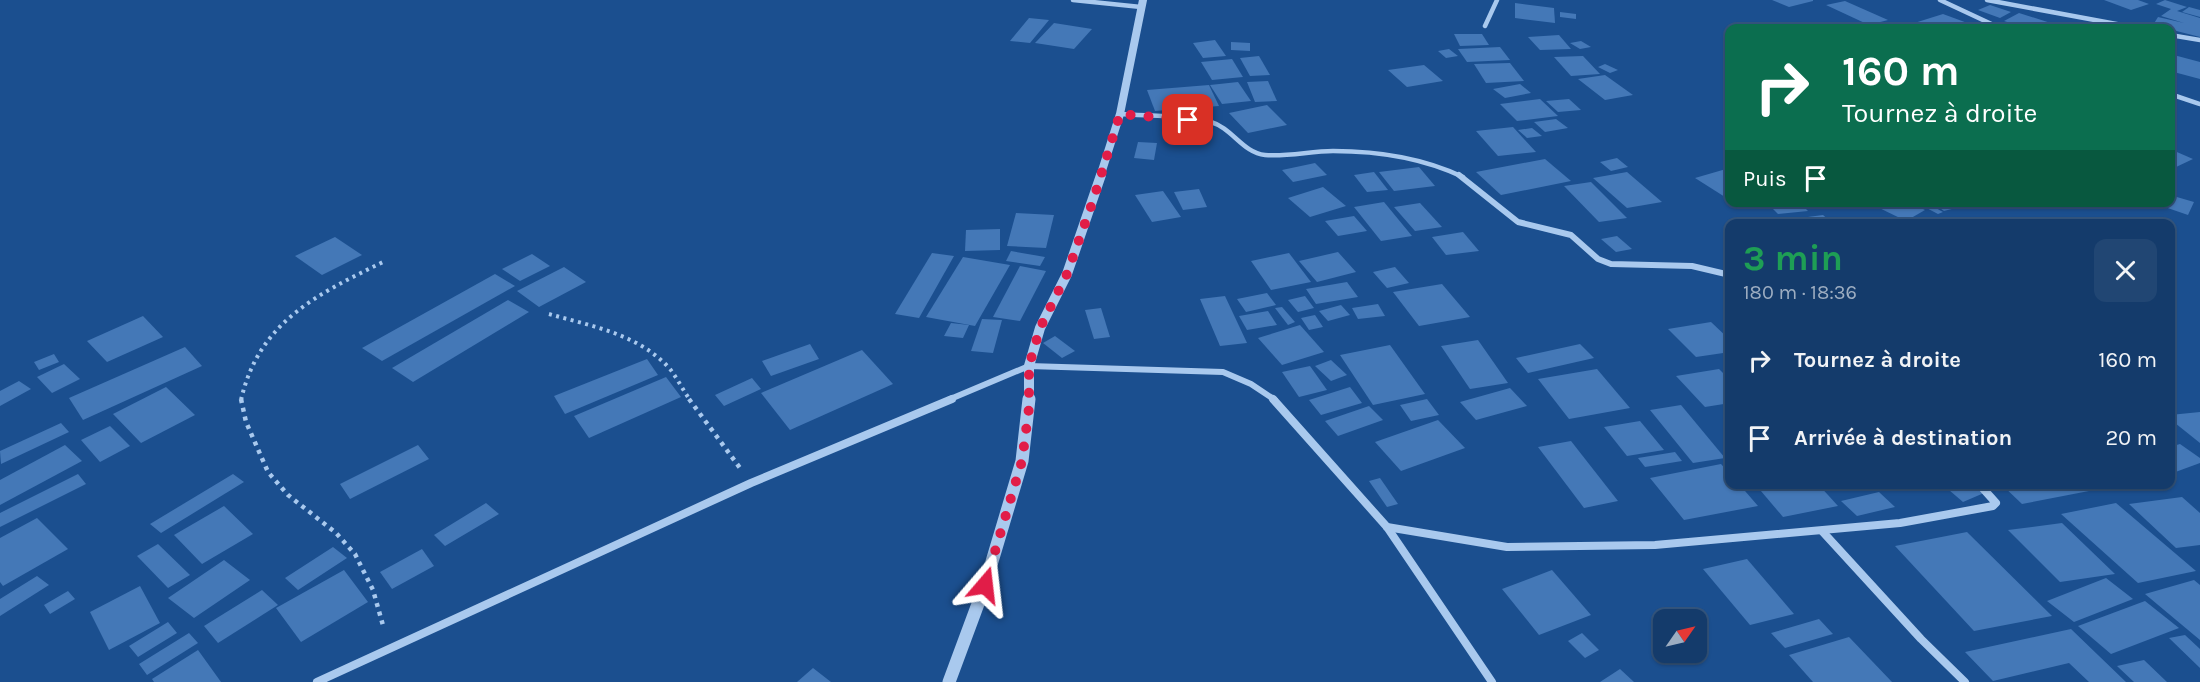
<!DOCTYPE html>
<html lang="fr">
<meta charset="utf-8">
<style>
:root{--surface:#143b6b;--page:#214673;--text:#f1f3f6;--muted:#9dadc1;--line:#33557e}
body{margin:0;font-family:Karla,sans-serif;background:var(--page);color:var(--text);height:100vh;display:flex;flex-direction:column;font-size:22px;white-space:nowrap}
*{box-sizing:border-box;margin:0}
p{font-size:20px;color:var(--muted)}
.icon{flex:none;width:33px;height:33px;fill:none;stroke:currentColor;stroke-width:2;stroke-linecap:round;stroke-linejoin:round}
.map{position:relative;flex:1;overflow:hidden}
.side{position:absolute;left:1725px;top:219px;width:450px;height:270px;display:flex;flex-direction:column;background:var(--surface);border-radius:12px;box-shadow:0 2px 4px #0004,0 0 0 2px var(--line)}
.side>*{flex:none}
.top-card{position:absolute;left:1725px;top:24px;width:450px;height:183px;border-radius:12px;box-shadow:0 2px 4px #0004,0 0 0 2px var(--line);background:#0b6e4f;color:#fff;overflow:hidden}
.needle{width:39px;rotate:56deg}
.buttons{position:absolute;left:1653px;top:609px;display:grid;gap:12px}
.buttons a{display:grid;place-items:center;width:54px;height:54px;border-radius:12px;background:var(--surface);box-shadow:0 2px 4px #0004,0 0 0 2px var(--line);font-size:30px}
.pin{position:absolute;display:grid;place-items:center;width:51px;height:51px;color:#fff;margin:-26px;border-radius:12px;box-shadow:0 3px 9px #0006}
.me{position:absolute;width:66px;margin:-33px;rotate:17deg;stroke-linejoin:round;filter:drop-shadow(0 0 4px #0008)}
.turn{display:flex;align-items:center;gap:21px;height:126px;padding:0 18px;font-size:27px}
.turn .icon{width:78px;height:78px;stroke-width:2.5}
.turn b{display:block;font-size:42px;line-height:51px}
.then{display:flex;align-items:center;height:57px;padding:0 18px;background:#0003;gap:12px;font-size:22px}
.round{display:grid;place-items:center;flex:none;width:63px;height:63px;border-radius:12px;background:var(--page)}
.overview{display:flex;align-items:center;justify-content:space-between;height:102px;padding:0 18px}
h1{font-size:36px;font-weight:700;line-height:45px;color:#1e9e55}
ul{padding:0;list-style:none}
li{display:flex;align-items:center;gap:18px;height:78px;padding:0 18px}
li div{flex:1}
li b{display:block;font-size:22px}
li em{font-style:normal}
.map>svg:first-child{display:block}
.building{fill:#4478b7}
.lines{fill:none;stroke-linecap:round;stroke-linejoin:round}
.path-far1{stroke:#a9c9ee;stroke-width:4;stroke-dasharray:3 4.5;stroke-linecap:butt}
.path{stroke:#a9c9ee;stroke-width:4.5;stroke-dasharray:4 5;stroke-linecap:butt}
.minor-far2{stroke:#a9c9ee;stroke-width:4.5}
.minor-far1{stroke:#a9c9ee;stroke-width:6}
.minor{stroke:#a9c9ee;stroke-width:8}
.tertiary-far2{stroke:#a9c9ee;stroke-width:8}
.tertiary-far1{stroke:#a9c9ee;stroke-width:10}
.tertiary{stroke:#a9c9ee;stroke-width:13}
.route{stroke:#e11d48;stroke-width:10;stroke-dasharray:0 18}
</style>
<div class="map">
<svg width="2200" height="682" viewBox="0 0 2200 682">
<rect width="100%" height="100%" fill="#1b4f8f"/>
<g class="building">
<path d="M 1772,0 L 1813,0 L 1813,1 L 1789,7 Z"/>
<path d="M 2104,0 L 2138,0 L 2149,4 L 2131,10 Z"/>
<path d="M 2165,0 L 2187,7 L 2177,11 L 2200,18 L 2200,37 L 2153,25 L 2158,17 L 2184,23 L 2161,16 L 2171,9 L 2156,4 Z"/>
<path d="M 1845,1 L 1888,20 L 1869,25 L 1826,5 Z"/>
<path d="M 1515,3 L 1554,8 L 1555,23 L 1515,18 Z"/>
<path d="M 1990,5 L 2011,12 L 2000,18 L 1978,10 Z"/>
<path d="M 2189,7 L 2200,10 L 2200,17 L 2182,12 Z"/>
<path d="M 1560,12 L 1576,14 L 1576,19 L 1560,17 Z"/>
<path d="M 2019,13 L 2060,26 L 2056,28 L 2026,28 L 2004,21 Z"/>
<path d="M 1943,14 L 1981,28 L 1916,28 L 1908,25 Z"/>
<path d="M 1029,18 L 1049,20 L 1030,43 L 1010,41 Z"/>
<path d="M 1054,23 L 1092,29 L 1074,49 L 1035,43 Z"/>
<path d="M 1454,34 L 1482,34 L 1489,45 L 1460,46 Z"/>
<path d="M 1559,35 L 1571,49 L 1540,50 L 1528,37 Z"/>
<path d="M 1215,40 L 1226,56 L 1203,58 L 1193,43 Z"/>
<path d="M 1581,41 L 1591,47 L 1580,49 L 1570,43 Z"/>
<path d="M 1231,42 L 1250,43 L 1250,51 L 1231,50 Z"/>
<path d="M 1500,47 L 1510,60 L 1467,62 L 1458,49 Z"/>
<path d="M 1449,49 L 1458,56 L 1446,58 L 1438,51 Z"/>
<path d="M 2170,54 L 2200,62 L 2200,79 L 2170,71 Z"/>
<path d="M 1259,56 L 1270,75 L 1250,76 L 1240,58 Z"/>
<path d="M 1583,56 L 1600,74 L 1571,76 L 1554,57 Z"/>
<path d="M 1232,59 L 1243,77 L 1212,80 L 1201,62 Z"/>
<path d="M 1510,63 L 1524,81 L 1486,83 L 1474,64 Z"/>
<path d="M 1605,64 L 1618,70 L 1610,73 L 1598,67 Z"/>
<path d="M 1424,65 L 1443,81 L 1407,87 L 1388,70 Z"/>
<path d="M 1605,75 L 1633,95 L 1605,100 L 1578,79 Z"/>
<path d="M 1268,81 L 1277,101 L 1255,102 L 1247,82 Z"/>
<path d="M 1238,82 L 1251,101 L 1222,104 L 1210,85 Z"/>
<path d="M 1520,84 L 1531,93 L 1505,98 L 1493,89 Z"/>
<path d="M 1209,85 L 1219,106 L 1155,111 L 1147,90 Z"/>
<path d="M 1540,99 L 1558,116 L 1517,121 L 1500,104 Z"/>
<path d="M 1569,99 L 1581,110 L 1558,112 L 1546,101 Z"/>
<path d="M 1267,105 L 1287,125 L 1248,133 L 1229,113 Z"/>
<path d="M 1556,119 L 1568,128 L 1545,132 L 1534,122 Z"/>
<path d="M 1513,127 L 1536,152 L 1498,156 L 1476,131 Z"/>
<path d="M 1532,128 L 1542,136 L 1527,138 L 1518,130 Z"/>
<path d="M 1138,142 L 1157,143 L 1154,160 L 1134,158 Z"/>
<path d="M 2170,149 L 2193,159 L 2174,168 L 2170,167 Z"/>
<path d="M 1617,158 L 1628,167 L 1611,171 L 1600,162 Z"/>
<path d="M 1545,159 L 1571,181 L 1501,195 L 1476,172 Z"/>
<path d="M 1315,163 L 1327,175 L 1293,182 L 1282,170 Z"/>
<path d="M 1419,167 L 1435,186 L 1394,191 L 1379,172 Z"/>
<path d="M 1726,169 L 1730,171 L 1730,196 L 1725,197 L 1695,178 Z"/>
<path d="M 1374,172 L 1388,190 L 1367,192 L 1354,175 Z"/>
<path d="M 1627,172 L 1662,202 L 1627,208 L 1593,178 Z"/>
<path d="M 1591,182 L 1627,218 L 1599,222 L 1564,186 Z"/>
<path d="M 1323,187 L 1346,206 L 1310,217 L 1288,198 Z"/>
<path d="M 1199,189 L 1207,207 L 1183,210 L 1174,192 Z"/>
<path d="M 1163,191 L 1181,217 L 1152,222 L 1135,195 Z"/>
<path d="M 2170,195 L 2194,202 L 2188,215 L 2156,204 L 2170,202 Z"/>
<path d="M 1384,202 L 1412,236 L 1381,241 L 1354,207 Z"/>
<path d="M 1799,202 L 1808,211 L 1778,214 L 1767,203 Z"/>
<path d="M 1867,202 L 1909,202 L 1925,210 L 1906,221 Z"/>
<path d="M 1915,202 L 1925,202 L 1943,212 L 1938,214 Z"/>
<path d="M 1931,202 L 1975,202 L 1975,203 L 1944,211 Z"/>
<path d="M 1420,203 L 1442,227 L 1415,231 L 1394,207 Z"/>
<path d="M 1016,213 L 1054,215 L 1046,248 L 1007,246 Z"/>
<path d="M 1823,215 L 1833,224 L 1790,224 L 1785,220 Z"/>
<path d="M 1354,216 L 1367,231 L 1338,236 L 1325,221 Z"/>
<path d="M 1000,229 L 1000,250 L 965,251 L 966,230 Z"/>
<path d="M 1463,232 L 1479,251 L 1446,255 L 1432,237 Z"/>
<path d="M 1617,236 L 1632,249 L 1616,252 L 1601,239 Z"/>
<path d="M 335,237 L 362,255 L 322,275 L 295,256 Z"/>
<path d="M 1011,251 L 1045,257 L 1040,266 L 1006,261 Z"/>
<path d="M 1338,252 L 1356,272 L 1317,282 L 1299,261 Z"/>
<path d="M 932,253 L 954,256 L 919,318 L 895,314 Z"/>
<path d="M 1289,253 L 1311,282 L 1271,290 L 1251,261 Z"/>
<path d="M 532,254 L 550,266 L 520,281 L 502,269 Z"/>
<path d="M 963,257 L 1010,265 L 975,326 L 926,317 Z"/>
<path d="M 1020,266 L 1046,271 L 1020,321 L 993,317 Z"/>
<path d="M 564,267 L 586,282 L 539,307 L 517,291 Z"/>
<path d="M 1395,267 L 1409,283 L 1387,288 L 1373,272 Z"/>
<path d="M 495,274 L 515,286 L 382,361 L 362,348 Z"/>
<path d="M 1347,282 L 1358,297 L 1316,304 L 1306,289 Z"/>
<path d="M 1442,284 L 1470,317 L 1419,326 L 1393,292 Z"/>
<path d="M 1267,293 L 1276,305 L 1246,312 L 1237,299 Z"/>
<path d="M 1225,296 L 1247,343 L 1220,346 L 1200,299 Z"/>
<path d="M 1305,296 L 1314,308 L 1298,312 L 1288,300 Z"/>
<path d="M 508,300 L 529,312 L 413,382 L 392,368 Z"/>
<path d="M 1378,304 L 1385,316 L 1358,319 L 1352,308 Z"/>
<path d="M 1341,305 L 1350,315 L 1328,321 L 1319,311 Z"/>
<path d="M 1282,307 L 1295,322 L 1288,325 L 1275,308 Z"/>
<path d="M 1101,308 L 1110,337 L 1094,339 L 1085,310 Z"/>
<path d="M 1268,311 L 1277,325 L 1247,330 L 1239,316 Z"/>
<path d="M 1315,315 L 1323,327 L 1309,330 L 1301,318 Z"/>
<path d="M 143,316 L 163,337 L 107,362 L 87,341 Z"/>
<path d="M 982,319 L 1002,320 L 993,353 L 971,351 Z"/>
<path d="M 1711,322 L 1730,340 L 1730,352 L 1696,357 L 1668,329 Z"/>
<path d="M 951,323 L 969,325 L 963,338 L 944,336 Z"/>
<path d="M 1300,325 L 1324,352 L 1282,365 L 1258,338 Z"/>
<path d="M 1055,336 L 1075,351 L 1062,358 L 1043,343 Z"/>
<path d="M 1478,340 L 1508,383 L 1470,389 L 1441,346 Z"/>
<path d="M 810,344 L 819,359 L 771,376 L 762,361 Z"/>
<path d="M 1580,344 L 1594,358 L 1528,373 L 1516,358 Z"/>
<path d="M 1390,345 L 1425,394 L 1373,405 L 1340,355 Z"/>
<path d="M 185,347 L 202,366 L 83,420 L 69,398 Z"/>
<path d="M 862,350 L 893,384 L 790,430 L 761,393 Z"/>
<path d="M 54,354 L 59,362 L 39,370 L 34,362 Z"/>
<path d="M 647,359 L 658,375 L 565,414 L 554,396 Z"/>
<path d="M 1331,360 L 1347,375 L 1331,381 L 1315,366 Z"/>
<path d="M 64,364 L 80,379 L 52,393 L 37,377 Z"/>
<path d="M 1310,366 L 1327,390 L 1299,397 L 1282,372 Z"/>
<path d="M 1597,369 L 1630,408 L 1569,419 L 1538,379 Z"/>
<path d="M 1719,369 L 1730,380 L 1730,403 L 1705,407 L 1676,376 Z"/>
<path d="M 666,377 L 681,397 L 589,438 L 574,416 Z"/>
<path d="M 752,378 L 761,389 L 724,406 L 715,395 Z"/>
<path d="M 19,381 L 31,389 L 0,406 L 0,391 Z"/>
<path d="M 166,387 L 195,415 L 141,443 L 113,414 Z"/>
<path d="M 1350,387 L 1362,403 L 1321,415 L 1309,400 Z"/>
<path d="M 1510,388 L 1527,406 L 1476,420 L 1460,402 Z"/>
<path d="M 1427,399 L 1439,415 L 1411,421 L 1400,405 Z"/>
<path d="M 1681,405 L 1725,458 L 1693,463 L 1650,410 Z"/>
<path d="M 1369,406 L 1383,420 L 1338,436 L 1325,421 Z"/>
<path d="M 2200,412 L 2200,443 L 2170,419 L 2170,415 Z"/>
<path d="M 1438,420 L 1465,448 L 1401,471 L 1375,442 Z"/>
<path d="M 1640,421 L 1664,450 L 1627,456 L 1604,427 Z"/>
<path d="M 61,423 L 69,432 L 1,464 L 0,451 Z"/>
<path d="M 110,426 L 130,446 L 100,462 L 81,440 Z"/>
<path d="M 1571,441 L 1618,501 L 1584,508 L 1538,447 Z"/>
<path d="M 2180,444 L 2200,458 L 2200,463 L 2170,474 L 2170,447 Z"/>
<path d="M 65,445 L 82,461 L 0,505 L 0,480 Z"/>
<path d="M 418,445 L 429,459 L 350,499 L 340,484 Z"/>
<path d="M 1675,452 L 1682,461 L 1645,467 L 1638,458 Z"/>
<path d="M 1721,464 L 1730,474 L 1730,484 L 1739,484 L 1758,506 L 1684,520 L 1650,478 Z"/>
<path d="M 78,474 L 86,484 L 0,527 L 0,513 Z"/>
<path d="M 233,474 L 244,482 L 161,533 L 150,524 Z"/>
<path d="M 1380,478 L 1398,504 L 1387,507 L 1369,481 Z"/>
<path d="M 1755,484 L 1818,484 L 1838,506 L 1783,517 Z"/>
<path d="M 1840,484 L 1878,484 L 1878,486 L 1846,491 Z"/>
<path d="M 1942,484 L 1973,484 L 1984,493 L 1963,502 Z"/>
<path d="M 2001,484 L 2081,484 L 2089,491 L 2022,504 Z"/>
<path d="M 2105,484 L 2132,484 L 2132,485 L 2112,490 Z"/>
<path d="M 1879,492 L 1895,507 L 1857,516 L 1841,501 Z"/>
<path d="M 2182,497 L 2200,513 L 2200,545 L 2176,548 L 2129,504 Z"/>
<path d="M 486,503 L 499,514 L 445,546 L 434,535 Z"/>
<path d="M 2116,503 L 2196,571 L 2138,583 L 2061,514 Z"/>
<path d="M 224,506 L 253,534 L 202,564 L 174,535 Z"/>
<path d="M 37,518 L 68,549 L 3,586 L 0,582 L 0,538 Z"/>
<path d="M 2062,523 L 2115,574 L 2060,582 L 2008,530 Z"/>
<path d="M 1967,532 L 2052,616 L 1974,631 L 1895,546 Z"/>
<path d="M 158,544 L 190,575 L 168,588 L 137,556 Z"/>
<path d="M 333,547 L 347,558 L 298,590 L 285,578 Z"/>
<path d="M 422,549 L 434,566 L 392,589 L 380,572 Z"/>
<path d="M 1747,559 L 1794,614 L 1750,625 L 1703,569 Z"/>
<path d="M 224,560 L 250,580 L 194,618 L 168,598 Z"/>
<path d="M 344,570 L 368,602 L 301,642 L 276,608 Z"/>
<path d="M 1552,570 L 1591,615 L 1539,635 L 1502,589 Z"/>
<path d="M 37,576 L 49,585 L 0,616 L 0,599 Z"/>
<path d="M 2106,578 L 2133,599 L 2074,622 L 2047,601 Z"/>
<path d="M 2194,580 L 2200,585 L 2200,640 L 2145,594 Z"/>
<path d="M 140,586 L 160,623 L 109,650 L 90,612 Z"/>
<path d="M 262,590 L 278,605 L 218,643 L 204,626 Z"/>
<path d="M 68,591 L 75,599 L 50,614 L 44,605 Z"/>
<path d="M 2145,601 L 2179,628 L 2111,654 L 2078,626 Z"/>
<path d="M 1819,619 L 1833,634 L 1785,648 L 1771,633 Z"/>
<path d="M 168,622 L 177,633 L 138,657 L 129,646 Z"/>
<path d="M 2071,629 L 2126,682 L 2089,682 L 2069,663 L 1993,681 L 1965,652 Z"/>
<path d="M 189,633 L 198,643 L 147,675 L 139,664 Z"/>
<path d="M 1582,633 L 1599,650 L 1585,658 L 1568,641 Z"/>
<path d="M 2185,635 L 2200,649 L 2200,668 L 2169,638 Z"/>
<path d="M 1849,637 L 1892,682 L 1813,682 L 1789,655 Z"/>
<path d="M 198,650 L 221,682 L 154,682 L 152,679 Z"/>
<path d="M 2144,660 L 2167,682 L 2134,682 L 2117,666 Z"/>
<path d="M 813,668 L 831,682 L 797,682 Z"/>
<path d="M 1620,669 L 1634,682 L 1600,682 Z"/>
</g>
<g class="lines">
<g class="path-far1">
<path d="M 549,314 C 591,326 639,334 670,369 C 677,378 683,390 690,400"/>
<path d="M 241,400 C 259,321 318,294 385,261"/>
</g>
<g class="path">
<path d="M 241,399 L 246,422 L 268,472 L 288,495 L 336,533 L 355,554 L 373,590 L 384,629"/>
<path d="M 689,399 L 740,468"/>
</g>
<g class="minor-far2">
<path d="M 1073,0 L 1141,7"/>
<path d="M 1940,0 L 2000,28"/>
<path d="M 1987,0 L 2138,28"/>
<path d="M 1485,26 L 1497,0"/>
<path d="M 2170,35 L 2200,40"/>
<path d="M 2170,94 L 2200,104"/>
<path d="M 1120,114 C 1146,116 1188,115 1211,122 C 1232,128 1243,153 1265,155 C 1287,157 1311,151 1333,151 C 1377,151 1423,158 1463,177"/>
</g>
<g class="minor-far1">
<path d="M 1459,175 L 1518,222 L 1571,235 L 1598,259 L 1611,264 L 1692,266 L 1730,275"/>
<path d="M 948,400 L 1029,366 L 1223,372 L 1251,384 L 1275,400"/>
</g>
<g class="minor">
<path d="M 1273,399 L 1387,527 L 1492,682"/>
<path d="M 1387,527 L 1507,547 L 1655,545 L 1900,523 L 1993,506 L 1996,503 L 1979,484"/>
<path d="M 1822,531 L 1921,639 L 1965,682"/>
<path d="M 317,682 L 751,483 L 952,399"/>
</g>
<path class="tertiary-far2" d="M 1100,177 L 1120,114 L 1143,0"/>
<path class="tertiary-far1" d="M 1029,400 L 1029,366 L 1040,328 L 1067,274 L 1101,175"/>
<path class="tertiary" d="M 949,682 L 985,585 L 1022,461 L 1029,399"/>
</g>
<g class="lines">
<path class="route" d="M 985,585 L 1022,461 L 1029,408 L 1029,366 L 1040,328 L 1067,274 L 1093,201 L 1120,114 L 1188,120"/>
</g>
</svg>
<div class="buttons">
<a><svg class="needle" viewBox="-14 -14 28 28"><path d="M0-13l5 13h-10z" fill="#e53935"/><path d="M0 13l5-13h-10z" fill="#9dadc1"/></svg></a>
</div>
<div class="pin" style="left:1188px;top:120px;background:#d93025"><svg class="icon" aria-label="arrive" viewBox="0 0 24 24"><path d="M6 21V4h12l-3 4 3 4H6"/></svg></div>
<svg class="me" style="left:985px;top:585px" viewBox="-20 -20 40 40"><path d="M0-17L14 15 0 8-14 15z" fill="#e11d48" stroke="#fff" stroke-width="4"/></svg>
<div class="top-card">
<div class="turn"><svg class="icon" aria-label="right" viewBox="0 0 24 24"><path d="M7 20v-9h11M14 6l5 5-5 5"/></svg><div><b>160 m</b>Tournez à droite</div></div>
<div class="then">Puis<svg class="icon" aria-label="arrive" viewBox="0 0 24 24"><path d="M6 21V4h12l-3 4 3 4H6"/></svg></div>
</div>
<section class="side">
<div class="overview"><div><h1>3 min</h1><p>180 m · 18:36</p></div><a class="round"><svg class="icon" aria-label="close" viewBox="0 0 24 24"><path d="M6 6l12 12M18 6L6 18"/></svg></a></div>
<ul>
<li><svg class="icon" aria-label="right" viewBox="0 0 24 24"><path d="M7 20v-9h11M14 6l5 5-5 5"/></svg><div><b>Tournez à droite</b></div><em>160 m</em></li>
<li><svg class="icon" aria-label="arrive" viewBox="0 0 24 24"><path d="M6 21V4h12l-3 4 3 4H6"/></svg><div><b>Arrivée à destination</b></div><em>20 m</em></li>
</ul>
</section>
</div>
